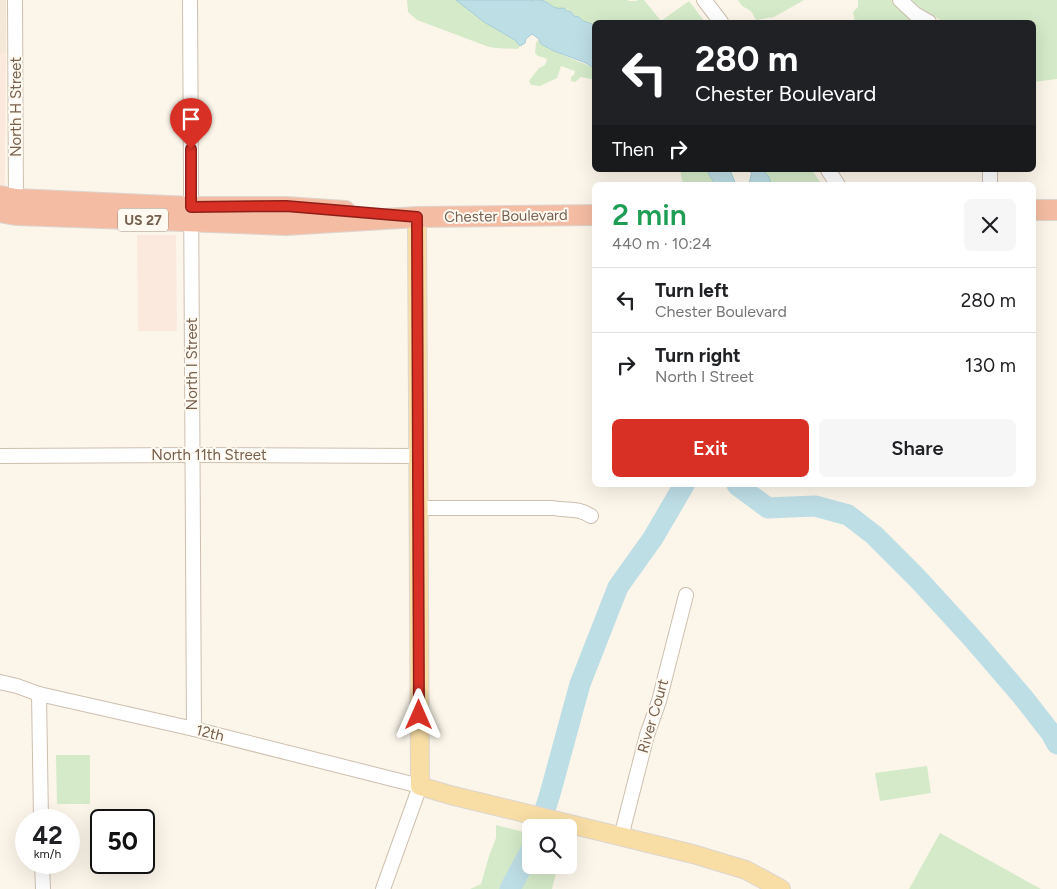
<!DOCTYPE html>
<meta charset="utf-8">
<style>
:root{--surface:#fff;--page:#f6f6f6;--text:#202124;--muted:#757577;--line:#e0e0e0;--accent:#d93025}
body{margin:0;font-family:Figtree,sans-serif;background:var(--page);color:var(--text);height:100vh;display:flex;flex-direction:column;font-size:19px;white-space:nowrap}
*{box-sizing:border-box;margin:0}
p{font-size:16px;color:var(--muted)}
.icon{flex:none;width:28px;height:28px;fill:none;stroke:currentColor;stroke-width:2;stroke-linecap:round;stroke-linejoin:round}
.map{position:relative;flex:1;overflow:hidden}
.sheet{position:absolute;left:592px;top:182px;width:444px;height:305px;display:flex;flex-direction:column;background:var(--surface);border-radius:8px;box-shadow:0 5px 20px #0002}
.sheet>*{flex:none}
.guide{position:absolute;left:592px;top:20px;width:444px;height:152px;border-radius:8px;box-shadow:0 5px 20px #0002;background:#202124;color:#fff;overflow:hidden}
.tools{position:absolute;left:522px;top:819px;display:grid;gap:10px}
.tools a{display:grid;place-items:center;width:55px;height:55px;border-radius:8px;background:var(--surface);box-shadow:0 5px 20px #0002;font-size:25px}
.speed{position:absolute;left:15px;top:809px;display:flex;gap:10px;font-size:25px;font-weight:700;text-align:center}
.speed>*{display:grid;place-content:center;width:65px;height:65px;border-radius:50%;background:var(--surface);box-shadow:0 5px 20px #0002;line-height:1}
.speed small{font-size:12px;font-weight:400}
.speed .limit{border:2px solid #111;border-radius:8px;background:#fff;color:#111}
.pin{position:absolute;display:grid;place-items:center;width:42px;height:42px;color:#fff;margin:-51px -21px;border-radius:50% 50% 50% 0;rotate:-45deg;box-shadow:0 0 5px #0007}
.pin .icon{rotate:45deg}
.me{position:absolute;width:55px;margin:-28px;rotate:0deg;stroke-linejoin:round;filter:drop-shadow(0 0 4px #0008)}
.turn{display:flex;align-items:center;gap:18px;height:105px;padding:0 20px;font-size:22px}
.turn .icon{width:65px;height:65px;stroke-width:2.5}
.turn b{display:block;font-size:35px;line-height:42px}
.then{display:flex;align-items:center;height:48px;padding:0 20px;background:#0003;gap:10px;font-size:19px}
.round{display:grid;place-items:center;flex:none;width:52px;height:52px;border-radius:8px;background:var(--page)}
.head{display:flex;align-items:center;justify-content:space-between;height:85px;padding:0 20px}
h1{font-size:30px;font-weight:600;line-height:38px;color:#1e9e55}
.button{display:flex;gap:10px;margin-top:auto;padding:10px 20px}
.button a{flex:1;height:58px;border-radius:8px;background:var(--accent);color:#fff;font-size:20px;font-weight:600;line-height:58px;text-align:center}
.button a+a{background:var(--page);color:var(--text)}
ul{padding:0;list-style:none}
li{display:flex;align-items:center;gap:15px;height:65px;padding:0 20px;border-top:1px solid var(--line)}
li div{flex:1}
li b{display:block;font-size:19px}
li em{font-style:normal}
.map>svg:first-child{display:block}
.residential{fill:#f4e9d9}
.commercial{fill:#fce9de}
.green{fill:#d4eac8}
.water{fill:#bedee6;stroke:#a5cdd8}
.lines{fill:none;stroke-linecap:round;stroke-linejoin:round}
.river{stroke:#bedee6;stroke-width:21}
.minor-casing{stroke:#cebfaf;stroke-width:16}
.major-casing{stroke:#dcd5d1;stroke-width:20}
.highway-casing{stroke:#dcd5d1;stroke-width:22}
.minor{stroke:#fff;stroke-width:14}
.major{stroke:#f8dea5;stroke-width:18}
.highway{stroke:#f4bda3;stroke-width:20}
.route-casing{stroke:#8d1f18;stroke-width:12}
.route{stroke:#d93025;stroke-width:9}
.labels{text-anchor:middle;dominant-baseline:central;stroke-width:4;stroke-linejoin:round;paint-order:stroke}
.shield{fill:#fffaf1;stroke:#a08e7e;stroke-width:1}
.shield-label{font-size:14px;font-weight:bold;fill:#775f4d}
.street-label{font-size:15px;fill:#775f4d;stroke:#fffaf1}
</style>
<div class="map">
<svg width="1057" height="889" viewBox="0 0 1057 889">
<rect width="100%" height="100%" fill="#fcf6ea"/>
<rect class="residential" x="0" y="0" width="6" height="53"/>
<g class="commercial">
<path d="M 0,53 L 6,53 L 5,186 L 0,187 Z"/>
<path d="M 137,235 L 176,235 L 177,331 L 138,331 Z"/>
</g>
<g class="green">
<path d="M 407,0 L 456,0 L 484,22 L 515,40 L 520,46 L 518,49 C 508,48 499,49 489,47 L 417,20 L 408,12 Z"/>
<path d="M 539,0 L 628,0 L 629,1 L 636,1 L 638,0 L 644,0 L 661,21 L 689,1 L 705,22 L 595,22 L 595,25 L 583,21 L 564,8 L 556,9 L 549,4 Z"/>
<path d="M 738,0 L 804,0 L 774,17 L 756,20 L 751,11 L 742,6 Z"/>
<path d="M 858,0 L 893,0 L 897,7 L 919,22 L 855,22 L 853,12 L 858,7 Z"/>
<path d="M 910,0 L 1057,0 L 1057,79 L 1034,82 L 1034,22 L 944,22 L 926,12 Z"/>
<path d="M 539,39 C 545,51 581,61 595,69 L 595,80 L 581,77 L 575,82 L 571,81 L 571,77 L 574,75 L 575,71 L 561,66 L 557,78 L 540,86 L 531,85 L 529,81 L 539,68 L 545,65 L 547,60 L 545,58 L 538,56 L 535,53 L 536,43 Z"/>
<path d="M 680,170 L 707,170 L 718,185 L 683,185 Z"/>
<path d="M 765,170 L 812,170 L 820,182 L 820,185 L 771,185 L 765,173 Z"/>
<path d="M 56,755 L 90,755 L 90,804 L 57,804 Z"/>
<path d="M 927,766 L 931,793 L 880,801 L 875,773 Z"/>
<path d="M 496,825 L 531,834 L 531,865 L 558,865 L 552,889 L 470,889 L 481,884 L 489,856 L 496,838 Z"/>
<path d="M 940,833 L 1041,889 L 909,889 Z"/>
</g>
<g class="water">
<path d="M 456,0 L 527,0 L 529,1 C 533,0 537,0 541,0 C 552,3 551,10 564,8 L 567,11 L 571,12 L 574,16 L 579,17 L 583,21 L 595,25 L 595,69 L 586,63 L 554,51 L 541,44 L 539,39 L 532,34 L 526,39 L 525,43 L 520,46 L 515,40 L 484,22 Z"/>
<path d="M 707,170 L 730,170 L 736,185 L 718,185 L 717,183 L 715,183 L 711,178 Z"/>
<path d="M 750,170 L 765,170 L 765,173 L 769,177 L 771,185 L 749,185 L 751,175 L 752,175 Z"/>
</g>
<g class="lines">
<g class="river">
<path d="M 737,485 L 768,508 L 815,506 L 848,515 L 874,535 L 918,579 L 972,638 L 1022,696 L 1051,733 L 1057,744"/>
<path d="M 539,828 L 550,794 L 580,684 L 618,587 L 653,538 L 684,485"/>
<path d="M 510,889 L 531,850"/>
</g>
<g class="minor-casing">
<g id="minor">
<path d="M 15,0 L 16,207"/>
<path d="M 190,0 L 194,729"/>
<path d="M 704,0 L 721,22"/>
<path d="M 900,0 L 915,14 L 929,22"/>
<path d="M 828,170 L 838,185"/>
<path d="M 990,185 L 990,170"/>
<path d="M 0,456 L 193,455 L 418,456"/>
<path d="M 418,508 L 553,508 C 568,511 577,507 591,516"/>
<path d="M 0,682 L 17,686 L 39,694 L 194,729 L 420,786 L 383,889"/>
<path d="M 39,694 L 41,820"/>
<path d="M 621,837 L 647,735 L 659,701 L 686,595"/>
<path d="M 42,862 L 43,889"/>
</g>
</g>
<g class="major-casing">
<path id="major" d="M 417,217 L 420,786 L 450,795 L 693,854 L 746,870 L 781,889"/>
</g>
<g class="highway-casing">
<g id="highway">
<path d="M 0,196 L 16,199 L 191,207 L 286,207 L 345,211"/>
<path d="M 1034,210 L 1057,210"/>
<path d="M 0,212 L 16,215 L 101,218 L 286,225 L 417,217 L 595,215"/>
</g>
</g>
<use href="#minor" class="minor"/>
<use href="#major" class="major"/>
<use href="#highway" class="highway"/>
</g>
<g class="lines">
<g class="route-casing">
<path id="route" d="M 191,149 L 191,207 L 286,206 L 417,217 L 419,715"/>
</g>
<use href="#route" class="route"/>
</g>
<g class="labels">
<rect class="shield" x="118" y="208.5" width="50" height="23" rx="4"/>
<g class="shield-label">
<text x="143" y="220">US 27</text>
</g>
<g class="street-label">
<text transform="translate(16 107) rotate(-90)">North H Street</text>
<text transform="translate(506 216) rotate(-1)">Chester Boulevard</text>
<text transform="translate(192 364) rotate(-90)">North I Street</text>
<text x="209" y="455">North 11th Street</text>
<text transform="translate(653 716) rotate(-74)">River Court</text>
<text transform="translate(210 733) rotate(14)">12th</text>
</g>
</g>
</svg>
<div class="tools">
<a><svg class="icon" aria-label="search" viewBox="0 0 24 24"><circle cx="10" cy="10" r="6"/><path d="M15 15l6 6"/></svg></a>
</div>
<div class="speed"><div>42<small>km/h</small></div><div class="limit">50</div></div>
<div class="pin" style="left:191px;top:149px;background:#d93025"><svg class="icon" aria-label="arrive" viewBox="0 0 24 24"><path d="M6 21V4h12l-3 4 3 4H6"/></svg></div>
<svg class="me" style="left:419px;top:715px" viewBox="-20 -20 40 40"><path d="M0-17L14 15 0 8-14 15z" fill="#d93025" stroke="#fff" stroke-width="4"/></svg>
<div class="guide">
<div class="turn"><svg class="icon" aria-label="left" viewBox="0 0 24 24"><path d="M17 20v-9H6M10 6l-5 5 5 5"/></svg><div><b>280 m</b>Chester Boulevard</div></div>
<div class="then">Then<svg class="icon" aria-label="right" viewBox="0 0 24 24"><path d="M7 20v-9h11M14 6l5 5-5 5"/></svg></div>
</div>
<section class="sheet">
<div class="head"><div><h1>2 min</h1><p>440 m · 10:24</p></div><a class="round"><svg class="icon" aria-label="close" viewBox="0 0 24 24"><path d="M6 6l12 12M18 6L6 18"/></svg></a></div>
<ul>
<li><svg class="icon" aria-label="left" viewBox="0 0 24 24"><path d="M17 20v-9H6M10 6l-5 5 5 5"/></svg><div><b>Turn left</b><p>Chester Boulevard</p></div><em>280 m</em></li>
<li><svg class="icon" aria-label="right" viewBox="0 0 24 24"><path d="M7 20v-9h11M14 6l5 5-5 5"/></svg><div><b>Turn right</b><p>North I Street</p></div><em>130 m</em></li>
</ul>
<div class="button"><a>Exit</a><a>Share</a></div>
</section>
</div>
